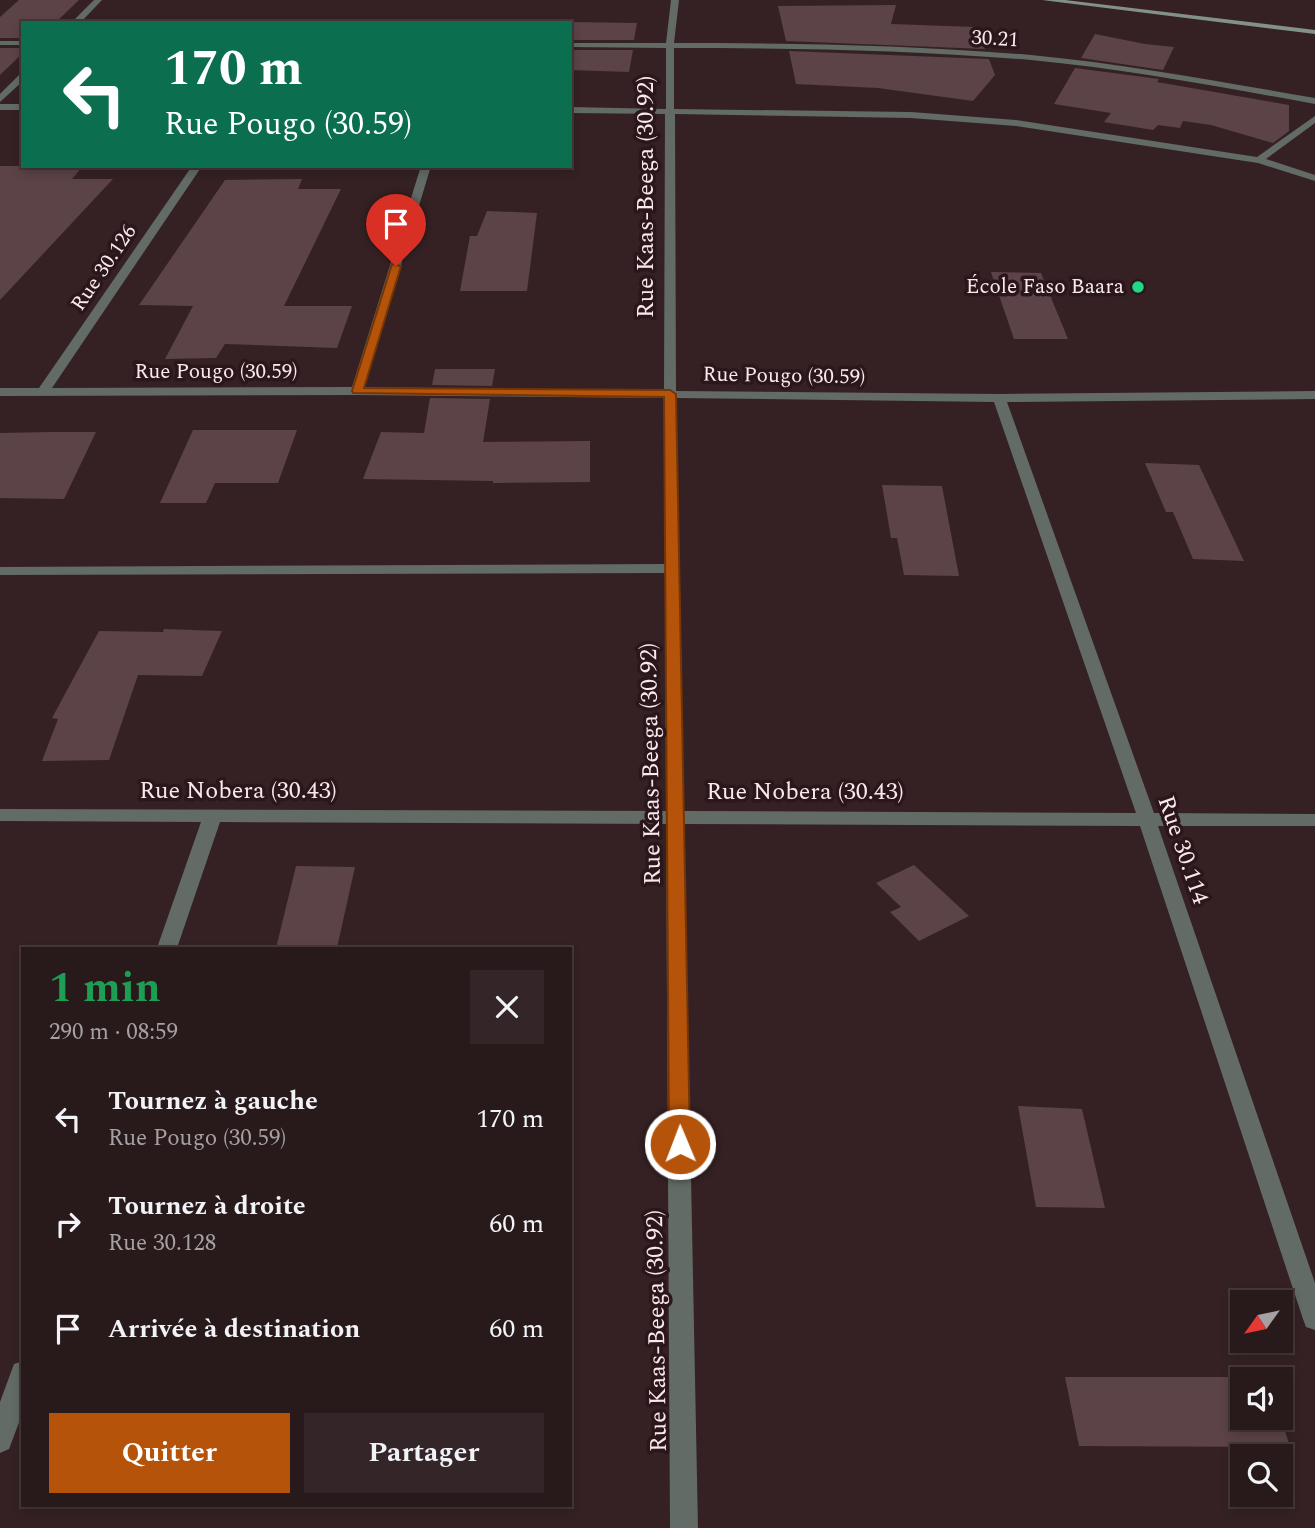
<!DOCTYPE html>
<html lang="fr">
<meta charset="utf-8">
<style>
:root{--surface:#28191b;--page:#342628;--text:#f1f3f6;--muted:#a5a0a3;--line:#44383a;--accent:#b45309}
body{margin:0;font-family:Spectral,serif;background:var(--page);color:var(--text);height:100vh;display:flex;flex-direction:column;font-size:26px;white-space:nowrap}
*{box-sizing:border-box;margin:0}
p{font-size:23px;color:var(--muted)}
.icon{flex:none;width:38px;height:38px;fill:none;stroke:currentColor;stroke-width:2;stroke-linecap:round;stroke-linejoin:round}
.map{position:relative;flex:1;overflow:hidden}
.side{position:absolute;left:21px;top:947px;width:551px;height:560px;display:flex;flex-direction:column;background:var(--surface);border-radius:0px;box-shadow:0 4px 10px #0003,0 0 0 2px var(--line)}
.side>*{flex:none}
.hud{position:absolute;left:21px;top:21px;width:551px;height:147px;border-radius:0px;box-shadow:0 4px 10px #0003,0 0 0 2px var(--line);background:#0b6e4f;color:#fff;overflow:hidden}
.needle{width:46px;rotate:237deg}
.controls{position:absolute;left:1230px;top:1290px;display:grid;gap:14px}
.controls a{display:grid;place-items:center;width:63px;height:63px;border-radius:0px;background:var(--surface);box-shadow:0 4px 10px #0003,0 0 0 2px var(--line);font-size:35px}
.pin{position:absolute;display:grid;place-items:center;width:60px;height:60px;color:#fff;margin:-72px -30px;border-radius:50% 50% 50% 0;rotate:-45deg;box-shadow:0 0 7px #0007}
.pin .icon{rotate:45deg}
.me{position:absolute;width:77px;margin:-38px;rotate:359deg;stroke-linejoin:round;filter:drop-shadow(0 0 5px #0008)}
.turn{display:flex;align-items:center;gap:24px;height:147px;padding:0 28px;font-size:32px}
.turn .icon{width:91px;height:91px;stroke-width:2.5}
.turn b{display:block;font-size:49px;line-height:60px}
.round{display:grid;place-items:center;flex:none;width:74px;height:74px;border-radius:0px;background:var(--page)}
.overview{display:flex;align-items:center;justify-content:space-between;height:119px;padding:0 28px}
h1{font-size:42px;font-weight:700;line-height:52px;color:#1e9e55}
.action{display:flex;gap:14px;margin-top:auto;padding:14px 28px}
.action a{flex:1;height:80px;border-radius:0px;background:var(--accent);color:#fff;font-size:28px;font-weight:700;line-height:80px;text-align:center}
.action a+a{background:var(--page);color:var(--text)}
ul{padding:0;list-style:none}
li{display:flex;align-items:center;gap:21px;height:105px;padding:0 28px}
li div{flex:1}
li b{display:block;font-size:26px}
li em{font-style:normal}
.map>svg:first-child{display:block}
.building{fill:#5b4347}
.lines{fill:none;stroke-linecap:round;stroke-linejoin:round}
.street{fill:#626b65;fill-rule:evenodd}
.secondary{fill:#839288;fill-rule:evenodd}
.route{fill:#b45309;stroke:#753606;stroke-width:2}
.poi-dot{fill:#21d887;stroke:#2b171b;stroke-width:2.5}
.labels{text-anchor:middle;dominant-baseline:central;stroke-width:7;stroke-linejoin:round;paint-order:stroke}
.far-street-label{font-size:21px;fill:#f8e9eb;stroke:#2b171b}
.far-poi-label{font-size:21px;fill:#f8e9eb;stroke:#2b171b;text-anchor:end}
.street-label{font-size:24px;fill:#f8e9eb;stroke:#2b171b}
</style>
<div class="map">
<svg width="1315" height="1528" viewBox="0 0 1315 1528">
<rect width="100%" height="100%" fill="#352124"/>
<g class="building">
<path d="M 19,0 L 79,0 L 55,23 L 23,23 L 23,38 L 0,38 L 0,17 Z"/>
<path d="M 896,5 L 891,24 L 976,27 L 985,49 L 786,41 L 778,6 Z"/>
<path d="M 570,23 L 570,22 L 637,23 L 634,40 L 570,40 Z"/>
<path d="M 1095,34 L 1145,44 L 1174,47 L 1163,70 L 1081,58 Z"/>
<path d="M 0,48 L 23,48 L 23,53 L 0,75 Z"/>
<path d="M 570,50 L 633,50 L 629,72 L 570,70 Z"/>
<path d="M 789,51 L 989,59 L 995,75 L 973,101 L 878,88 L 796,84 Z"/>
<path d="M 1075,68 L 1159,79 L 1157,82 L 1289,105 L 1289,131 L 1273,143 L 1211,125 L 1183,121 L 1180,128 L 1158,125 L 1153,130 L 1104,122 L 1111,113 L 1054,104 Z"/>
<path d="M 0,166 L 83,166 L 72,179 L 113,179 L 0,300 Z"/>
<path d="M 302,179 L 298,189 L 341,189 L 284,306 L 352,306 L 337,348 L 225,344 L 216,358 L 165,359 L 193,306 L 139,305 L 225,180 Z"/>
<path d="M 487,211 L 537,213 L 527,291 L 460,291 L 470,236 L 477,236 Z"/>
<path d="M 991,272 L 1041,273 L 1068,339 L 1014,339 Z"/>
<path d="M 435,369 L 495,369 L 492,386 L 432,385 Z"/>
<path d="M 430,398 L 490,399 L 483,442 L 590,441 L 590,482 L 493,483 L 493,481 L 363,479 L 381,432 L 424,433 Z"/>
<path d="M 193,430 L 297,430 L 278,483 L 215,483 L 206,503 L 160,503 Z"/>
<path d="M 51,432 L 96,432 L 64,499 L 0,498 L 0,433 Z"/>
<path d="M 1145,463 L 1199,465 L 1244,561 L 1193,559 L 1173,512 L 1166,512 Z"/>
<path d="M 882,485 L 942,486 L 959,576 L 904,575 L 897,538 L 891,538 Z"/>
<path d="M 164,629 L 222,631 L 202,676 L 138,675 L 109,760 L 42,761 L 58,719 L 52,718 L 99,631 L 163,632 Z"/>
<path d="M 914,865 L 969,916 L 919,941 L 890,912 L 901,907 L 876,883 Z"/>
<path d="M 296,866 L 355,867 L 337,948 L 276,948 Z"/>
<path d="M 1018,1106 L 1082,1109 L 1105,1208 L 1036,1207 Z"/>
<path d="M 1065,1377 L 1268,1377 L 1242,1379 L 1242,1418 L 1281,1418 L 1290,1447 L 1079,1446 Z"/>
</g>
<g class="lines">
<g class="street">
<path d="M 94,0 L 102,0 L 80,23 L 71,23 Z"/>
<path d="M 671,0 L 679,0 L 674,43 C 793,43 912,45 1031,55 C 1126,64 1221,82 1315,98 L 1315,104 C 1221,87 1126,69 1031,60 C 912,50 793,48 674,48 L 674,109 L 911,112 L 1016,120 L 1257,157 L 1315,116 L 1315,123 L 1266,159 L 1315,175 L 1315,181 L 1258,163 L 1016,126 L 911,118 L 675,114 L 676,391 L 999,394 L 1315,391 L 1315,399 L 1007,402 L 1154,813 L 1315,814 L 1315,826 L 1158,826 L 1315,1283 L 1315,1330 L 1306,1327 L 1303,1319 L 1140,826 L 684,824 L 698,1528 L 670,1528 L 666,824 L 220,822 L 177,948 L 157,948 L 201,822 L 0,821 L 0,809 L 666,811 L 665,573 L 0,575 L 0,567 L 665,564 L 664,398 L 357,395 L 0,396 L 0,388 L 39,388 L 192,166 L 202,166 L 52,388 L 352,387 L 421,166 L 431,166 L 364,387 L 664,391 L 665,114 L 570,113 L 570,107 L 666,109 L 666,48 L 570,47 L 570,43 L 666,43 ZM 676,398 L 994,402 L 1136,813 L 684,811 Z"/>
<rect x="0" y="41" width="23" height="4"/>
<path d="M 20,74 L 23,74 L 23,81 L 0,102 L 0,94 Z"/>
<rect x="0" y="104" width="23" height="6"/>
<path d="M 23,1361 L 23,1412 L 9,1449 L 0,1453 L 0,1402 L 14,1364 Z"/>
</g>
<path class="secondary" d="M 1042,0 L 1065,0 L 1315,30 L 1315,34 Z"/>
</g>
<path class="route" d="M 392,264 L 401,266 L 364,388 L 670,390 L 676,394 L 690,1144 L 687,1151 L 680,1153 L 672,1151 L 669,1144 L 664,397 L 353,393 L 352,391 Z"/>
<circle class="poi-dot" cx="1138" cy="287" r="7"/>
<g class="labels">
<g class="far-street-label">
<text transform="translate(995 39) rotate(3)">30.21</text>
<text transform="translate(104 268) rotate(-56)">Rue 30.126</text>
<text x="216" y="372">Rue Pougo (30.59)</text>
<text transform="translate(784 376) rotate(1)">Rue Pougo (30.59)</text>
</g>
<g class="far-poi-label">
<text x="1124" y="287">École Faso Baara</text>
</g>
<g class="street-label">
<text transform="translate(646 197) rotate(-90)">Rue Kaas-Beega (30.92)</text>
<text transform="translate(651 764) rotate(-91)">Rue Kaas-Beega (30.92)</text>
<text x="238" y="791">Rue Nobera (30.43)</text>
<text x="805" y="792">Rue Nobera (30.43)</text>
<text transform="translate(1183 850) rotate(71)">Rue 30.114</text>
<text transform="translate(657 1331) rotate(-91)">Rue Kaas-Beega (30.92)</text>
</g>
</g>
</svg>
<div class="controls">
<a><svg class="needle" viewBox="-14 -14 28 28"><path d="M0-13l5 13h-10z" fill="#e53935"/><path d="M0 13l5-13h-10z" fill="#a5a0a3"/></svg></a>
<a><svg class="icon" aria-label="sound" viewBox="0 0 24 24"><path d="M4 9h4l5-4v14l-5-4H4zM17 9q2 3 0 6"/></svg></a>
<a><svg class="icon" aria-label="search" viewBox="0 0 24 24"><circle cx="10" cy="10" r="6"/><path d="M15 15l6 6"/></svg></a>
</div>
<div class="pin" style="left:396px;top:266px;background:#d93025"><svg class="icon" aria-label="arrive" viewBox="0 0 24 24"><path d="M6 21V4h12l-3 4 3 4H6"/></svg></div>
<svg class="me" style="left:680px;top:1144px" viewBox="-20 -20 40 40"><circle r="17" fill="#b45309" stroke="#fff" stroke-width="3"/><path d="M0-11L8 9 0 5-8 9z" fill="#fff"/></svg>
<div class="hud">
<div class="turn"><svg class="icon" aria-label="left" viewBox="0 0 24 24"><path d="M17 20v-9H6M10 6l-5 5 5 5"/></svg><div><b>170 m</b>Rue Pougo (30.59)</div></div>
</div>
<section class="side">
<div class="overview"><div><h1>1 min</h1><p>290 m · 08:59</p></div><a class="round"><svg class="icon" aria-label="close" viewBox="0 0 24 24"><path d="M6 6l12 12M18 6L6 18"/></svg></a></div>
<ul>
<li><svg class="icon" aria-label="left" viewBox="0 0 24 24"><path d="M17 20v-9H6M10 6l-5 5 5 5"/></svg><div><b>Tournez à gauche</b><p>Rue Pougo (30.59)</p></div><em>170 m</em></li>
<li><svg class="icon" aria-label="right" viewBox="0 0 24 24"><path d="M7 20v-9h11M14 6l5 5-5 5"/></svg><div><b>Tournez à droite</b><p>Rue 30.128</p></div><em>60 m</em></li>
<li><svg class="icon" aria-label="arrive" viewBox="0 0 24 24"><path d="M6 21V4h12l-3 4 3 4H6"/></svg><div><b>Arrivée à destination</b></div><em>60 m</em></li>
</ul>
<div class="action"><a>Quitter</a><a>Partager</a></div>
</section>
</div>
